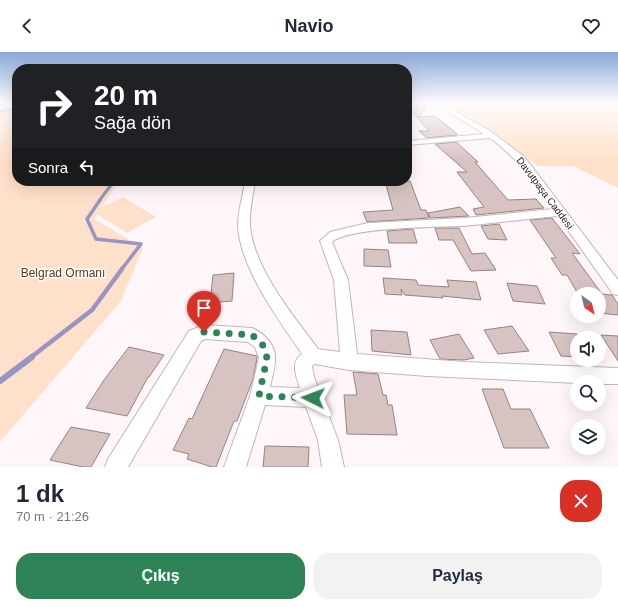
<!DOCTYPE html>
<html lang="tr">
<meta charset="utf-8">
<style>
:root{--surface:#fff;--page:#f2f2f3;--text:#1f2937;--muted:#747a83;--accent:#2f8457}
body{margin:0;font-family:Helvetica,sans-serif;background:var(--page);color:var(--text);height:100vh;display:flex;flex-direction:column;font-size:15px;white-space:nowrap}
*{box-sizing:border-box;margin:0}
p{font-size:13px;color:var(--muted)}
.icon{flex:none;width:22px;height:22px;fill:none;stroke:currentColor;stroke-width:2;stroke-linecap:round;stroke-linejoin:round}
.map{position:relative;height:415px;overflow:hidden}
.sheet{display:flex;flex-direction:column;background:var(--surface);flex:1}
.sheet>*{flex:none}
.top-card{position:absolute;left:12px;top:12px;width:400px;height:122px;border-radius:16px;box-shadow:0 4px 16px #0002;background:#202124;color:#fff;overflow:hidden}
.needle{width:26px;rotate:146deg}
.fabs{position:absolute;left:570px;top:235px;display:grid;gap:8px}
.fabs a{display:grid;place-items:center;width:36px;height:36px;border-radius:50%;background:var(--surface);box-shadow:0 4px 16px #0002;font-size:20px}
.pin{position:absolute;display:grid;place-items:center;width:34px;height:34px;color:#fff;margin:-41px -17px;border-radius:50% 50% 50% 0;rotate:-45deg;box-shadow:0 0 4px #0007}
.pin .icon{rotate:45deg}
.me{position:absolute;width:44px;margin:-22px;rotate:273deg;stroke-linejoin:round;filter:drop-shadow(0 0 3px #0008)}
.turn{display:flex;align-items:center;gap:14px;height:84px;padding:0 16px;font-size:18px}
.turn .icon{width:52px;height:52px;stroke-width:2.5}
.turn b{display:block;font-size:28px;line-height:34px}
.then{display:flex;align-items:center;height:38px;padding:0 16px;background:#0003;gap:8px;font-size:15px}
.round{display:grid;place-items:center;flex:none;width:42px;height:42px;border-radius:16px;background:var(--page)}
.overview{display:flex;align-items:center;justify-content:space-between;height:68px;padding:0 16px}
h1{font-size:24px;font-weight:600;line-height:30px}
.button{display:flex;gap:8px;margin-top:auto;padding:8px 16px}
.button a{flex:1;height:46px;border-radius:16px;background:var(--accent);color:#fff;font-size:16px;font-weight:600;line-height:46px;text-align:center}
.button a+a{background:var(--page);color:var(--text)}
header{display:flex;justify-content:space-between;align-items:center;height:52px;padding:0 16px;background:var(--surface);font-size:18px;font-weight:600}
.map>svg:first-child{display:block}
.green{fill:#ffe1cb}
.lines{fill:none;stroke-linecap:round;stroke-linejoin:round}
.stream-far4{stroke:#9895c1;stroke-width:2.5}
.stream-far3{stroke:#9895c1;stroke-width:3}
.stream-far2{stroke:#9895c1;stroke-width:3.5}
.stream-far1{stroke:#9895c1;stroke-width:4.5}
.stream{stroke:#9895c1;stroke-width:6}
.building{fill:#d7c3c1;stroke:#968482}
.minor-casing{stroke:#c5b4ba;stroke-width:2}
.minor{fill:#fff;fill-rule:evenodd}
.route{stroke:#2f8457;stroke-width:7;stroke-dasharray:0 12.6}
.labels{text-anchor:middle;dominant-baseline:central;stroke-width:3;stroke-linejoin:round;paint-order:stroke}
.far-street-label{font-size:10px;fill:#272023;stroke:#fff}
.park-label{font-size:12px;fill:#5f3714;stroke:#fff}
</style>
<header><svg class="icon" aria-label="back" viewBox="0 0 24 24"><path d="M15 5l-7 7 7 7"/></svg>Navio<svg class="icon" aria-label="heart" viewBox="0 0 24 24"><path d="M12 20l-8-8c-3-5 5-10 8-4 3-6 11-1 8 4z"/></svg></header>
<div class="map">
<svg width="618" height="415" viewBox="0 0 618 415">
<rect width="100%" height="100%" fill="#fef6f9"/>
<g class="green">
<path d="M 0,51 L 17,51 L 17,129 L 119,129 L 102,155 L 123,145 L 156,165 L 127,181 L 97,162 L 94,167 L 143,196 L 121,249 L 0,390 Z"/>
<path d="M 445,51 L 618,51 L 618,136 L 573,114 L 538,114 L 471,65 Z"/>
</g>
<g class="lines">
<path class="stream-far4" d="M 0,59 L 17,56"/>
<path class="stream-far3" d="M 99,149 L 111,133 L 112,129"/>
<path class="stream-far2" d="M 100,148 L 87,167 L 96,187 L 141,192 L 121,218"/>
<path class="stream-far1" d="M 30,306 L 92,258 L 122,217"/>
<path class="stream" d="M 0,329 L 32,305"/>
</g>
<g class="building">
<path d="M 407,51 L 427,53 L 425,55 L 428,56 L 417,65 L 407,55 Z"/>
<path d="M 435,64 L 456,81 L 457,83 L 427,86 L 419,79 L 429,79 L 417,65 Z"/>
<path d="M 456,90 L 478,110 L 475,110 L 508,148 L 536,147 L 544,156 L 476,163 L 473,157 L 484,155 L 457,120 L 467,120 L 435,92 Z"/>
<path d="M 385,129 L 410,129 L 421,158 L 426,158 L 429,166 L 367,170 L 363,160 L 393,158 Z"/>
<path d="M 460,155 L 469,164 L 430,166 L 428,161 Z"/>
<path d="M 552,166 L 580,202 L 572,201 L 602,242 L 612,243 L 618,252 L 618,263 L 599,261 L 599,242 L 578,242 L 567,223 L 562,223 L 551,206 L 556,206 L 530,168 Z"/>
<path d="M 499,172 L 507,188 L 488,187 L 481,174 Z"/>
<path d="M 435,176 L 459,176 L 472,202 L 485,201 L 496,218 L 471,219 L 453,188 L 439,188 Z"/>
<path d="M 413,177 L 417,191 L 389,191 L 387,179 Z"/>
<path d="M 364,197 L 388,198 L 391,215 L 364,214 Z"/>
<path d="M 234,221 L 232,249 L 210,251 L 213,223 Z"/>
<path d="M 383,226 L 416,228 L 418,233 L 449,235 L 447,228 L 476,230 L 481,248 L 442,244 L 443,246 L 405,243 L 401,237 L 402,243 L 385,242 Z"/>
<path d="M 507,231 L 537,234 L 545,252 L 513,249 Z"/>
<path d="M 512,274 L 529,299 L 498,302 L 484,278 Z"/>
<path d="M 371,278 L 407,280 L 411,303 L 372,299 Z"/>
<path d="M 549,280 L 577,282 L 577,305 L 561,304 Z"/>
<path d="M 459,282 L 474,306 L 464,308 L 440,307 L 430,288 Z"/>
<path d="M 601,283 L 618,284 L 618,309 Z"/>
<path d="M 129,295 L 164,303 L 149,325 L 148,325 L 127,364 L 86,356 L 104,328 Z"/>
<path d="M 224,297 L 257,304 L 257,306 L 253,327 L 237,369 L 234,369 L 216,415 L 212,415 L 187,407 L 189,402 L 173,398 L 189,366 L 192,367 Z"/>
<path d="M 353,320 L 378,322 L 383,343 L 386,343 L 388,353 L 392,353 L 397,383 L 347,382 L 344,343 L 357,343 Z"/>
<path d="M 482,337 L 503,337 L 511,357 L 530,357 L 549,396 L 504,396 Z"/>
<path d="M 71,375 L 110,382 L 91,415 L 83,415 L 50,408 Z"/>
<path d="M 265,394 L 309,395 L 308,415 L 263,415 Z"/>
</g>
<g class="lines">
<g class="minor-casing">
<path id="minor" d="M 433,51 L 440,51 L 487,77 L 522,103 L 530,112 L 618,228 L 618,243 L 613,242 L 558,164 C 526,167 495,171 464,174 C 438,175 348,175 332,190 L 348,228 L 357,302 L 465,310 L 618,316 L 618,332 L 599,332 L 599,330 L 577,331 L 427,324 L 349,318 L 315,312 L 312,314 L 314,325 L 338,388 L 344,415 L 322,415 L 318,388 L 306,355 L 265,353 L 246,415 L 224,415 L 250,344 L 259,306 L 255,295 L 248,290 L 205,287 L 201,289 L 128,415 L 105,415 L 108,407 L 189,279 L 204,273 L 252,276 C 264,281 276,293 275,307 C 275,316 272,326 270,335 L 300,336 C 296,324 290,310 302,302 C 279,268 240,216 238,174 C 238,160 243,143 245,129 L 255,129 C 253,143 249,160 250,175 C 255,218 293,263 318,297 L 340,300 L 334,228 L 320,189 L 330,180 L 368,171 L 465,166 L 553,157 C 533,130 518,106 490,86 L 407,93 L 407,89 L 484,82 Z"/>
</g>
<use href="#minor" class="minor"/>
</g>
<linearGradient id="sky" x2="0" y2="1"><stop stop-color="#88a8d8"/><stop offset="0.47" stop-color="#fffbfc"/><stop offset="1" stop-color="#fffbfc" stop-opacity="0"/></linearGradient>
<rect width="618" height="109" fill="url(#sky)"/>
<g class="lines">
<path class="route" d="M 204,280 L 252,283 L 262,291 L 267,306 L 259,344 L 313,346"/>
</g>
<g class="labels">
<g class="far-street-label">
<text transform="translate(545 141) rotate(53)">Davutpaşa Caddesi</text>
</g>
<g class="park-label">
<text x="63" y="221">Belgrad Ormanı</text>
</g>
</g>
</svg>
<div class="fabs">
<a><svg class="needle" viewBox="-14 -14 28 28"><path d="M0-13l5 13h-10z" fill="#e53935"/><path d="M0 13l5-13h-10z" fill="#747a83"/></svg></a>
<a><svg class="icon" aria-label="sound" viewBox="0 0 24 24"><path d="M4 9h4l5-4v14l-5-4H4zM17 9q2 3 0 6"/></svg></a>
<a><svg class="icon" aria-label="search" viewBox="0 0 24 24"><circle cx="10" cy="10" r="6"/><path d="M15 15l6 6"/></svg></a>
<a><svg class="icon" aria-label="layers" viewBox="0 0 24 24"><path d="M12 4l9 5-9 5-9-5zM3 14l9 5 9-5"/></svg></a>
</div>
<div class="pin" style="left:204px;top:280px;background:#d93025"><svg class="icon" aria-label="arrive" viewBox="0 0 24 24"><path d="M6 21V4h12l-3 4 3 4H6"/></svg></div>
<svg class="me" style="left:313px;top:346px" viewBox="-20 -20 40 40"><path d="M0-17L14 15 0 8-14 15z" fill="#2f8457" stroke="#fff" stroke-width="4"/></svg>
<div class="top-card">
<div class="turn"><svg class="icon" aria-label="right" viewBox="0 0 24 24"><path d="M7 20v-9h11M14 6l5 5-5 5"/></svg><div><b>20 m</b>Sağa dön</div></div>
<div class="then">Sonra<svg class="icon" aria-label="left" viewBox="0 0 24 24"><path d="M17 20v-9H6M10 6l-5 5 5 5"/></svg></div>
</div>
</div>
<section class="sheet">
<div class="overview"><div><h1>1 dk</h1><p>70 m · 21:26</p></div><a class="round" style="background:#d93025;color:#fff"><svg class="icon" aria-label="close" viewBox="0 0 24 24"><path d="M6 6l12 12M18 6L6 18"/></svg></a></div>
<div class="button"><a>Çıkış</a><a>Paylaş</a></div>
</section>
